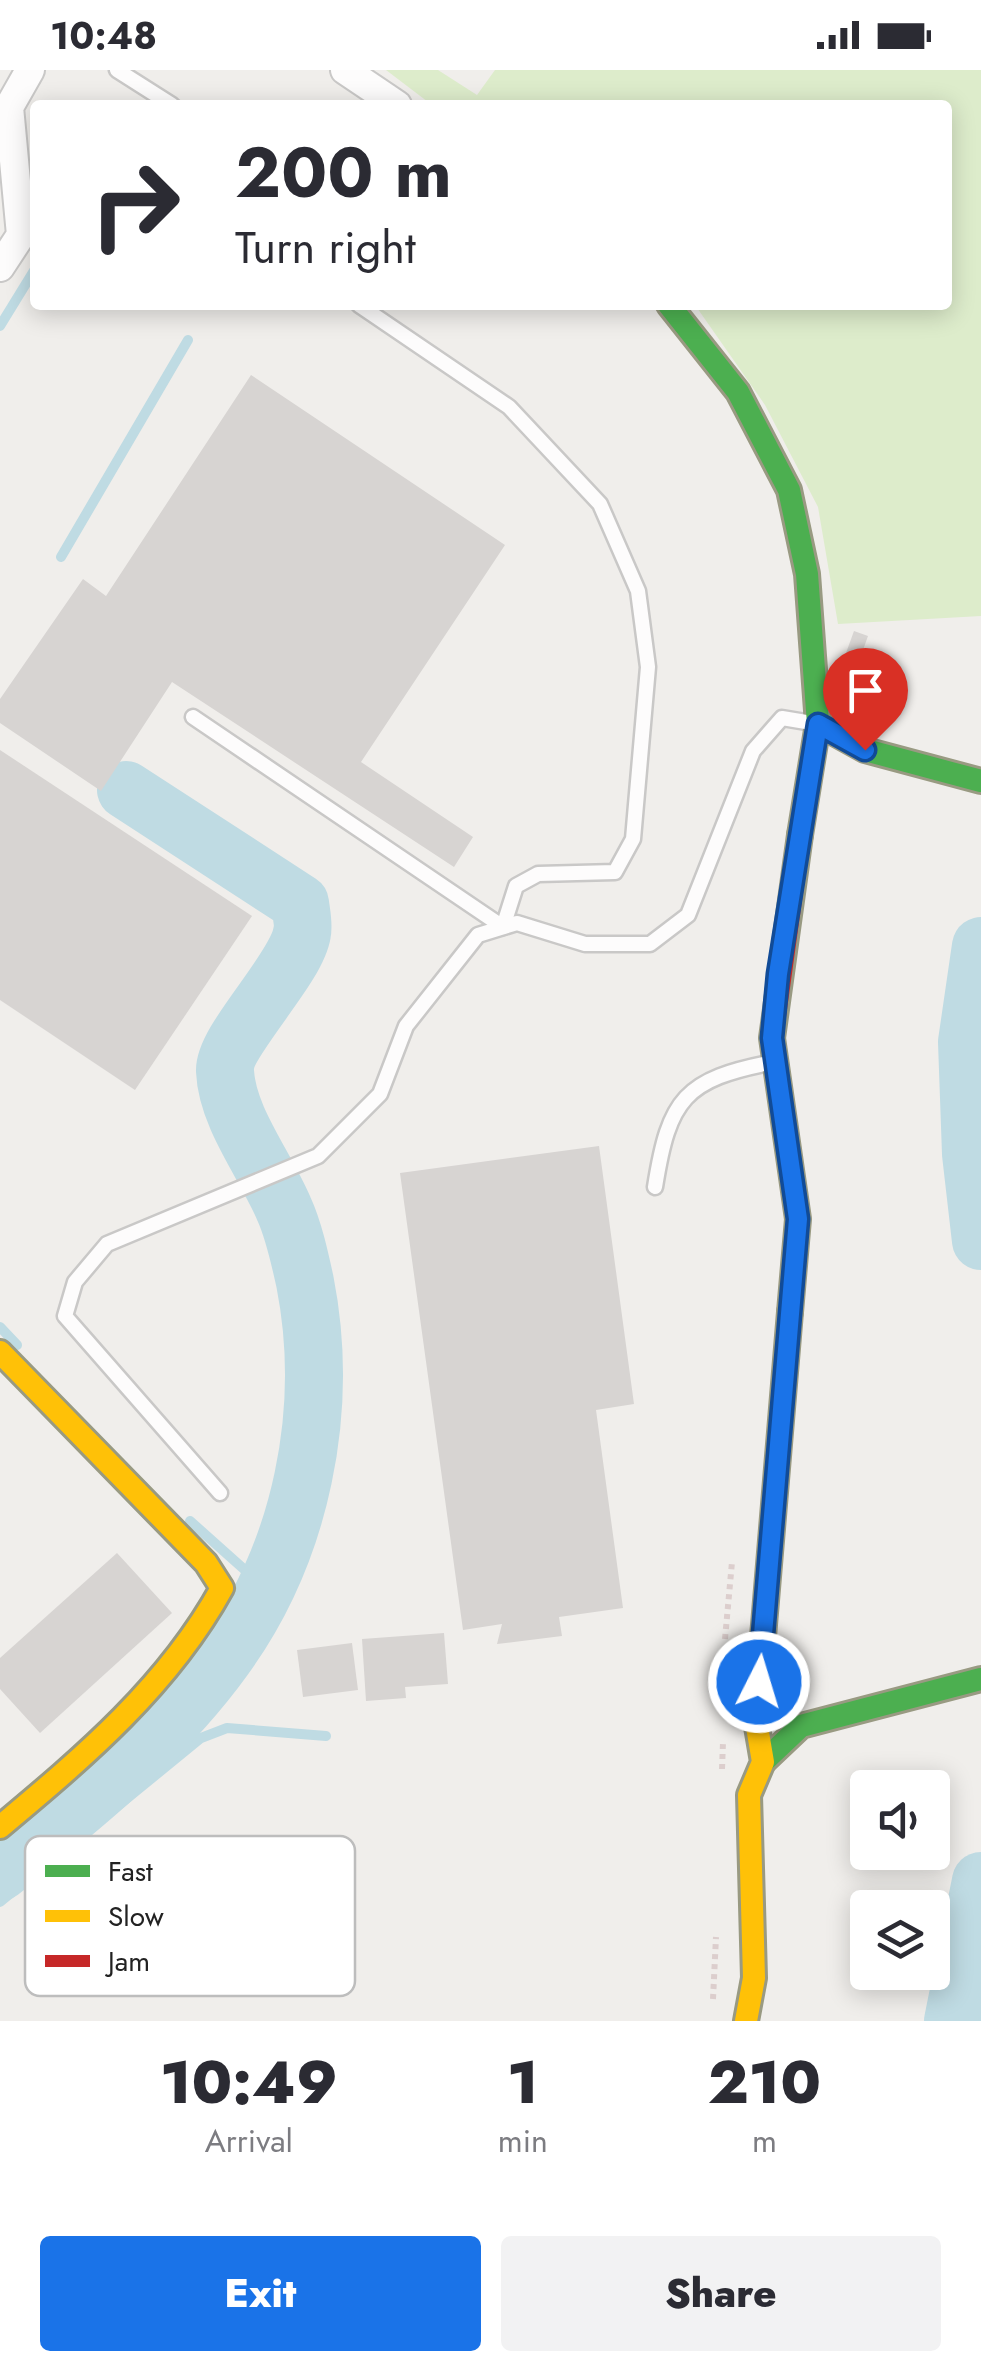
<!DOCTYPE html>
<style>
:root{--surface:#fff;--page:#f2f2f3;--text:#2b2b33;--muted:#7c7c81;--accent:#1a73e8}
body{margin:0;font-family:Jost,sans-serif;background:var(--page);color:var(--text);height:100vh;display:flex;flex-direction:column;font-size:38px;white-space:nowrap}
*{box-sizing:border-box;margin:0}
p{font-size:32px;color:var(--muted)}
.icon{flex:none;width:55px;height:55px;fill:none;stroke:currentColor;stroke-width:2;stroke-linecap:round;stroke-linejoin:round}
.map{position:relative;height:1951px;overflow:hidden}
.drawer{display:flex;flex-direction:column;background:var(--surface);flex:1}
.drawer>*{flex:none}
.top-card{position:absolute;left:30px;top:30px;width:922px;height:210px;border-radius:10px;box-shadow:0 5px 25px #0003;background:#fff;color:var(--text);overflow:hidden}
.controls{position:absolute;left:850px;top:1700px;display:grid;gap:20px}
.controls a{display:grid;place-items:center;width:100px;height:100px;border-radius:10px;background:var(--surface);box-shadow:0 5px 25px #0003;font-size:50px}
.pin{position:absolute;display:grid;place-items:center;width:85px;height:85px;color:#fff;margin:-102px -42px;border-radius:50% 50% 50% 0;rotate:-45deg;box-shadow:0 0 10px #0007}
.pin .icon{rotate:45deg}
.me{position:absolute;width:110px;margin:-55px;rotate:5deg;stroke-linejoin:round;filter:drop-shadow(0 0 8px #0008)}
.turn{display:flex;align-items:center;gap:35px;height:210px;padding:0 40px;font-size:45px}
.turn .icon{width:130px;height:130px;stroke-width:2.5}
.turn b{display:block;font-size:70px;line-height:85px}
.eta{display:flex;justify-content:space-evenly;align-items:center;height:170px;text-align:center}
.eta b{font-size:60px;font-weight:800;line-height:70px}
.action{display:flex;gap:20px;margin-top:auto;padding:20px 40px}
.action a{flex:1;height:115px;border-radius:10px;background:var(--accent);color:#fff;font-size:40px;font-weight:800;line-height:115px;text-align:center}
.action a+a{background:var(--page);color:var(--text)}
.status{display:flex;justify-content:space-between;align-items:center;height:70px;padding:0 50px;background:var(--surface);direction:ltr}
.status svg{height:28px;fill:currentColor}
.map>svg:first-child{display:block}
.grass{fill:#ddeccb}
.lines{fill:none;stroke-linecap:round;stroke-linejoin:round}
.stream{stroke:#bfdbe3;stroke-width:10}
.river{stroke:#bfdbe3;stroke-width:58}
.building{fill:#d7d4d2}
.lane-casing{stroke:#c9c8c7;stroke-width:19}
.street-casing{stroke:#c9c8c7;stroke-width:32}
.fast-casing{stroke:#999a82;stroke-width:28}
.slow-casing{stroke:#999a82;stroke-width:28}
.jam-casing{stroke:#999a82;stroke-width:28}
.path{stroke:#dccecd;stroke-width:6;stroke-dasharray:5 5;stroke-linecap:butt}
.lane{stroke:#fdfcfc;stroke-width:14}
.street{stroke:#fdfcfc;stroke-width:28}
.fast{stroke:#4caf50;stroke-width:22}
.slow{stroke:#ffc107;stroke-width:22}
.jam{stroke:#c62828;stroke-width:22}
.route-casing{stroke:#114b97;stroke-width:25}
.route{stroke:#1a73e8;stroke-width:18}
.key{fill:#fff;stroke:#bdbdbd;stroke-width:2.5}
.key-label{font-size:28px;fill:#222}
</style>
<div class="status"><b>10:48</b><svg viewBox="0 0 49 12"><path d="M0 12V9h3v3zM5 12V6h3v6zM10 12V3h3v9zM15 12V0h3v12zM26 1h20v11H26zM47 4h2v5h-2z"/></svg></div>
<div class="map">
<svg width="981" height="1951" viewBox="0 0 981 1951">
<rect width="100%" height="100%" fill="#f0eeeb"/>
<path class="grass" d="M 386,0 L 438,0 L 477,25 L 495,0 L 981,0 L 981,546 L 838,554 L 818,437 L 765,335 L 695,235 L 948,235 L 948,35 L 432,35 Z"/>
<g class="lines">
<g class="stream">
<path d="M 0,256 L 35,199"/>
<path d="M 61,487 L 188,270"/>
<path d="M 0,1257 L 17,1275"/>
<path d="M 190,1451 L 264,1517"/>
<path d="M 0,1832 L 201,1668 L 227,1658 L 326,1666"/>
</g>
<g class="river">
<path d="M 981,876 L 967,972 L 971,1084 L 981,1171"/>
<path d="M 0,1802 C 79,1740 165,1670 224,1588 C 302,1481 330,1340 305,1212 C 300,1189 294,1161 284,1139 C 266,1096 227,1048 225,1001 C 223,971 296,900 302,863 C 304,855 301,842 300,833 L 126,720"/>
<path d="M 953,1951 L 981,1811"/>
</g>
</g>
<g class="building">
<path d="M 251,305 L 505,475 L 361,692 L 473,767 L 454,797 L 172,612 L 101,721 L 0,653 L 0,629 L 83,509 L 106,526 Z"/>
<path d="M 854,561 L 868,566 L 863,580 L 883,587 L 869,629 L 846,621 L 857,587 L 846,583 Z"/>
<path d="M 0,680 L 252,846 L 135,1020 L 0,930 Z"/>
<path d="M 599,1076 L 634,1334 L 596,1340 L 623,1538 L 559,1547 L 562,1566 L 497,1574 L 502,1554 L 463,1560 L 400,1103 Z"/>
<path d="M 117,1483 L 172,1543 L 40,1663 L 0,1619 L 0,1588 Z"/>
<path d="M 444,1563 L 448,1614 L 405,1617 L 406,1628 L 366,1631 L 362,1569 Z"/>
<path d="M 352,1573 L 358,1620 L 303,1627 L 297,1580 Z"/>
</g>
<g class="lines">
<g class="lane-casing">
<g id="lane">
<path d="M 117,0 L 172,35"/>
<path d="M 193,647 L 503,857 L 516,816 L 538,804 L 615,802 L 633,769 L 648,597 L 638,521 L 600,434 L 509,337 L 359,235"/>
<path d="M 655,1117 C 669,1029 684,1009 774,992"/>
<path d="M 220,1423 L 65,1246 L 75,1212 L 107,1174 L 318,1086 L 380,1024 L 406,956 L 478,865 L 517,853 L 585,874 L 650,874 L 688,845 L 753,681 L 782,648 L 818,654"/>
</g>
</g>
<g class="street-casing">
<g id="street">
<path d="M 345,0 L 397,35"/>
<path d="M 0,197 L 21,165 L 9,37 L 30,0"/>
</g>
</g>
<g class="fast-casing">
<g id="fast">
<path d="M 669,235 L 738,322 L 789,420 L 807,504 L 818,654 L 800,765"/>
<path d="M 818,654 L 865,680 L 981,711"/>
<path d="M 763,1692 L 801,1656 L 981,1609"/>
</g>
</g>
<g class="slow-casing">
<g id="slow">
<path d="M 0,1282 L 206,1493 L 222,1518 C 168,1616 85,1686 0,1757"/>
<path d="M 746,1951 L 754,1908 L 749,1725 L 763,1692 L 756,1651 L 790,1242"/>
</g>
</g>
<g class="jam-casing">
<path id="jam" d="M 790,1242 L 798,1149 L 772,968 L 800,765"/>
</g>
<g class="path">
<path d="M 725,1569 L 732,1492"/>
<path d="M 722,1699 L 723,1672"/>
<path d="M 713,1929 L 716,1867"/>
</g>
<use href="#lane" class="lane"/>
<use href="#street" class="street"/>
<use href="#fast" class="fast"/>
<use href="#slow" class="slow"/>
<use href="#jam" class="jam"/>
</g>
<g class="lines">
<g class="route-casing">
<path id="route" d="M 759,1612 L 798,1149 L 772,968 L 778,904 L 818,654 L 865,680"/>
</g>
<use href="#route" class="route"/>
</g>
<rect x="25" y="1766" width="330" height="160" rx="15" class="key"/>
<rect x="45" y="1795" width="45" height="12" fill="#4caf50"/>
<rect x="45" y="1840" width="45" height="12" fill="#ffc107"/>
<rect x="45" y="1885" width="45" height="12" fill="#c62828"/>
<g class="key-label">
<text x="108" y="1811">Fast</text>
<text x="108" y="1856">Slow</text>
<text x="108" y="1901">Jam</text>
</g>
</svg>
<div class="controls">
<a><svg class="icon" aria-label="sound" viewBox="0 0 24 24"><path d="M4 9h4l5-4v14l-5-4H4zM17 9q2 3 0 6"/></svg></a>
<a><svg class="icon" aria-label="layers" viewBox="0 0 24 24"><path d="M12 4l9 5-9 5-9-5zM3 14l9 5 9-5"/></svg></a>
</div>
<div class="pin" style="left:865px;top:680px;background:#d93025"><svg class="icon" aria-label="arrive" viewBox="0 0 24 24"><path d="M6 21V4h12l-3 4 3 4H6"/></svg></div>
<svg class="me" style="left:759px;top:1612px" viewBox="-20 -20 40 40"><circle r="17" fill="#1a73e8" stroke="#fff" stroke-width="3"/><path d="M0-11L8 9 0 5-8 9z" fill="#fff"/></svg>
<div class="top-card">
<div class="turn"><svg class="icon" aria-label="right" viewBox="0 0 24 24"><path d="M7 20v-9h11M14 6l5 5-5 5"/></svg><div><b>200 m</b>Turn right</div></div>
</div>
</div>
<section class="drawer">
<div class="eta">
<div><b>10:49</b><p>Arrival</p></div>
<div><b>1</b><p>min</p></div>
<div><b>210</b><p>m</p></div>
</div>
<div class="action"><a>Exit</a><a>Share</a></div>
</section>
